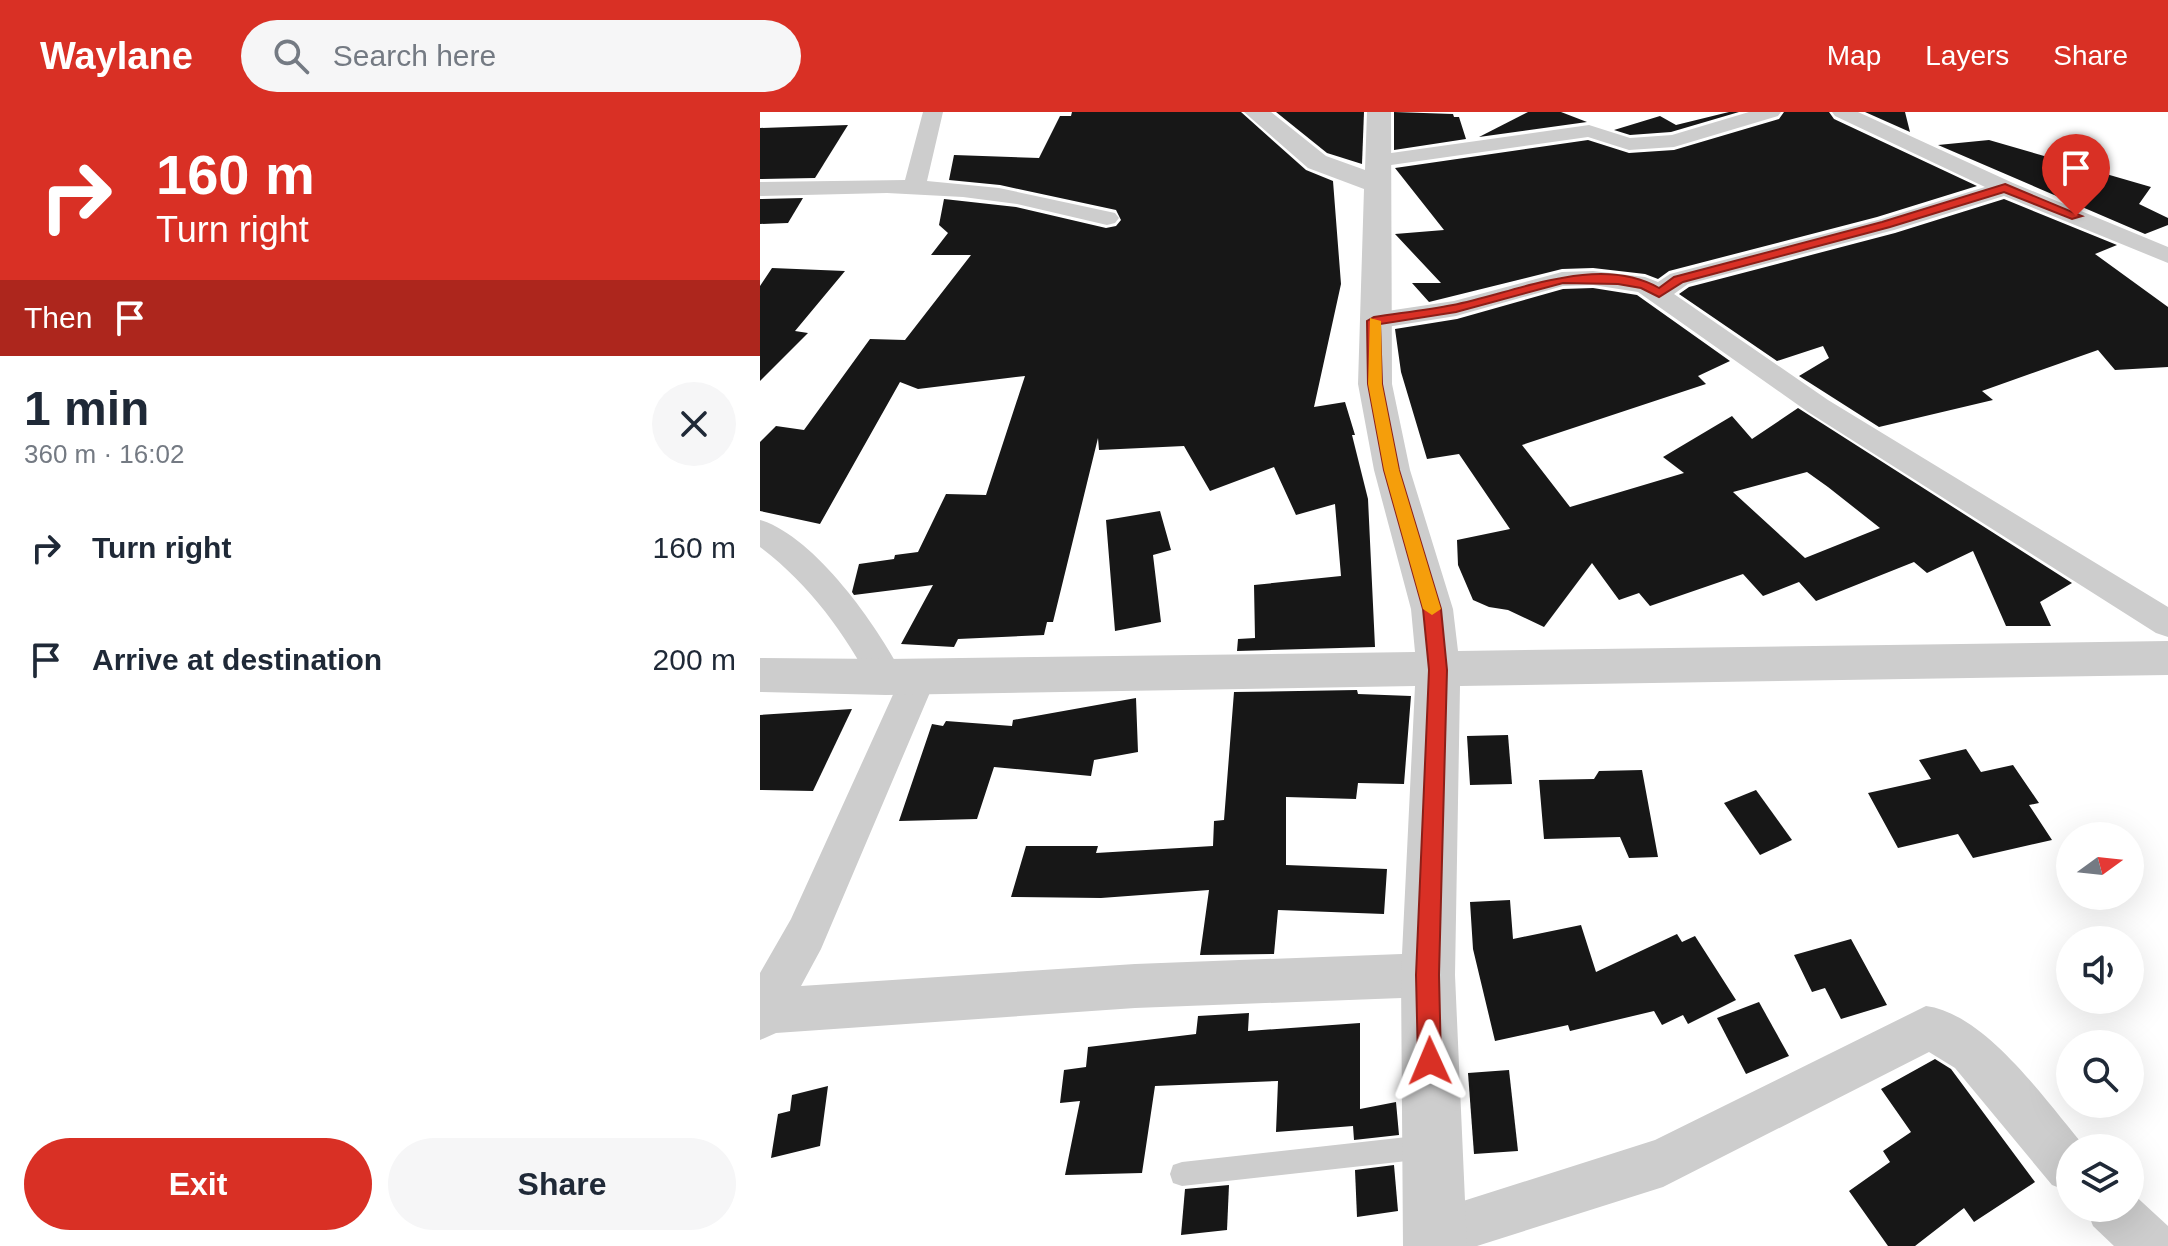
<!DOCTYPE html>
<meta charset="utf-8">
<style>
:root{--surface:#fff;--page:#f6f6f7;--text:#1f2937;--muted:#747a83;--accent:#d93025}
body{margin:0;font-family:Arial,sans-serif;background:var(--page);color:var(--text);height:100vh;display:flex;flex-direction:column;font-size:30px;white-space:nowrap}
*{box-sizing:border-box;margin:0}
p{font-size:26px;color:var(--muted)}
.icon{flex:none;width:44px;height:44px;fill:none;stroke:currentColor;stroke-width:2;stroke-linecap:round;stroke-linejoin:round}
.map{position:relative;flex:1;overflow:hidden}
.panel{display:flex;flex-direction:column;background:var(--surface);width:760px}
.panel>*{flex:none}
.banner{background:#d93025;color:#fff;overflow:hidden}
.needle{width:52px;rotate:75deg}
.buttons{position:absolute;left:1296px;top:710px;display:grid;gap:16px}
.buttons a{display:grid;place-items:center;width:88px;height:88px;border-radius:50%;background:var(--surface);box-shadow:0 8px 32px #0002;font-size:40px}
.pin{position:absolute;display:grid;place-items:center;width:68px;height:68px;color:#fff;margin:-82px -34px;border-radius:50% 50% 50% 0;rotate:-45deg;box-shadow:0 0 8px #0007}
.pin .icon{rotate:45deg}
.me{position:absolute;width:88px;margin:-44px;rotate:359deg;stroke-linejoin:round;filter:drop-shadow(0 0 6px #0008)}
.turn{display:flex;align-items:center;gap:28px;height:168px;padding:0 24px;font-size:36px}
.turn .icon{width:104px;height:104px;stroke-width:2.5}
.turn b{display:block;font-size:56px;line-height:68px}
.then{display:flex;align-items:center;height:76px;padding:0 24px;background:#0003;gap:16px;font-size:30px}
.round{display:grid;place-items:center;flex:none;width:84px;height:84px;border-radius:42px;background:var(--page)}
.head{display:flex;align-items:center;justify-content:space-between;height:136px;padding:0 24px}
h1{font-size:48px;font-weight:800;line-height:60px}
.cta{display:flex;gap:16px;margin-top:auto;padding:16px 24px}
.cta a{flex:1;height:92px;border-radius:48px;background:var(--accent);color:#fff;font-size:32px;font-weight:800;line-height:92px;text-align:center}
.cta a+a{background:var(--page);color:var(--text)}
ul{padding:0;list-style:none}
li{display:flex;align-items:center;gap:24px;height:112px;padding:0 24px}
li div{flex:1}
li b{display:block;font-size:30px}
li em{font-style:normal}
header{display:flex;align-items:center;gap:48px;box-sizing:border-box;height:112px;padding:0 40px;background:var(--accent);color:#fff}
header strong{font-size:38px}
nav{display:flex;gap:44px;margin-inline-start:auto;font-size:28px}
.search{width:560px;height:72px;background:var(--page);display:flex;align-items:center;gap:20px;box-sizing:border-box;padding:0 28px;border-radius:44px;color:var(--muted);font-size:30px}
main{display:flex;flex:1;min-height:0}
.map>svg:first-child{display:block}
.building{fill:#171717;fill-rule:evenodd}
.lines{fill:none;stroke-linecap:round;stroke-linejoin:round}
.service{fill:#cdcdcd;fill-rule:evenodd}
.minor{fill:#cdcdcd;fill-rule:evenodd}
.tertiary{fill:#cdcdcd;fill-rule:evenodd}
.route{fill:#d93025;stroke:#8d1f18;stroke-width:2}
.slow{fill:#f59e0b}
</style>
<header>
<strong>Waylane</strong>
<div class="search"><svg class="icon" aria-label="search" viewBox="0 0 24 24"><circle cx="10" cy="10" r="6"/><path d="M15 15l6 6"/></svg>Search here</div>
<nav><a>Map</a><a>Layers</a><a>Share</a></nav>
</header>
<main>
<section class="panel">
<div class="banner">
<div class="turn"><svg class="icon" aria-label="right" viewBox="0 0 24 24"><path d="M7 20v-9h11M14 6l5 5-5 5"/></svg><div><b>160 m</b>Turn right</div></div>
<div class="then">Then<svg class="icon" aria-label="arrive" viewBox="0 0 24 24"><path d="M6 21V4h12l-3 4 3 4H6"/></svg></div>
</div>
<div class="head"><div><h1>1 min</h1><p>360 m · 16:02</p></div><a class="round"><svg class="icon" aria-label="close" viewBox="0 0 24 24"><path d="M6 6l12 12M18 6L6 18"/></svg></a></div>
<ul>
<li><svg class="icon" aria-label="right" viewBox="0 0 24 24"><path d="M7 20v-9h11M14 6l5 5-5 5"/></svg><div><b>Turn right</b></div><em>160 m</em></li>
<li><svg class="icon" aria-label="arrive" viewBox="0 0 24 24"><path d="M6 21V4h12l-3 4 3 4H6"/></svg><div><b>Arrive at destination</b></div><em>200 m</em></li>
</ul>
<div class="cta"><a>Exit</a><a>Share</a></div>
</section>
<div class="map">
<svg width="1408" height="1134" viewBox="0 0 1408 1134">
<rect width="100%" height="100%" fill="#fff"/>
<g class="building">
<path d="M 312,0 L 481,0 L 546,58 L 573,69 L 581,172 L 554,295 L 585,290 L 595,323 L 592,323 L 608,387 L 615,535 L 477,539 L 478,527 L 495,526 L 494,473 L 581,464 L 575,392 L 536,403 L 514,355 L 450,379 L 424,334 L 339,338 L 338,326 L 293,510 L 287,510 L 284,523 L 198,527 L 194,535 L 141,532 L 173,473 L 94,483 L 92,480 L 99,452 L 134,447 L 135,443 L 158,440 L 186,382 L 226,383 L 265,264 L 158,277 L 140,270 L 60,412 L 0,399 L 0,330 L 16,314 L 44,318 L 110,227 L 145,228 L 211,143 L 171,143 L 188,121 L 179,113 L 184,87 L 256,95 L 346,116 L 356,114 L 361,108 L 356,98 L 240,73 L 189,68 L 194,43 L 279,46 L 300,4 L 311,4 Z"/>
<path d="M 516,0 L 604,0 L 602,52 L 567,41 Z"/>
<path d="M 634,0 L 693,2 L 694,5 L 699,5 L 706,27 L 634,38 Z"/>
<path d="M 768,0 L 801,0 L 827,10 L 719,25 Z"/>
<path d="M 969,0 L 979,0 L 911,20 L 870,23 L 854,18 L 900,4 L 916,13 Z"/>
<path d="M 1024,0 L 1069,0 L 1074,7 L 1217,74 L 1117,105 L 909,159 L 898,167 L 885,162 L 833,156 L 802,157 L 669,190 L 652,171 L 681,171 L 635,122 L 684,118 L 635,56 L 828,28 L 869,41 L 914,38 L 1019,7 Z"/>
<path d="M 1105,0 L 1145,0 L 1150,20 Z"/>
<path d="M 88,13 L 55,66 L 0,67 L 0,16 Z"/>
<path d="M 1229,28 L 1391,75 L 1379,92 L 1408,106 L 1408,113 L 1385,122 L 1178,33 Z"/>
<path d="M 43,86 L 28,111 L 0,112 L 0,87 Z"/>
<path d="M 1244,87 L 1357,133 L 1335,142 L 1408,195 L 1408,255 L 1355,258 L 1338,238 L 1222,279 L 1233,288 L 1119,315 L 1039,264 L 1069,246 L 1063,234 L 1017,249 L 919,182 L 929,175 L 1135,121 Z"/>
<path d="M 12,156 L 85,159 L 35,219 L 48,221 L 0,269 L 0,174 Z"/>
<path d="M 833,176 L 877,183 L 970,249 L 938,264 L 946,272 L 762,333 L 810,395 L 924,361 L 903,345 L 972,304 L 992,327 L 1038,296 L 1312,471 L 1280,490 L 1291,514 L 1246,514 L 1213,439 L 1167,461 L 1154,450 L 1056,489 L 1039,470 L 1003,484 L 983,462 L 890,494 L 879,481 L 859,488 L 832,451 L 784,515 L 748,498 L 729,495 L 713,488 L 698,453 L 697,428 L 750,417 L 699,342 L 667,347 L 641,260 L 635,217 L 697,207 L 803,177 ZM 1047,360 L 1068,375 L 1120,416 L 1045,446 L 973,380 Z"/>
<path d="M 400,399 L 411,438 L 393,443 L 401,510 L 355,519 L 346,408 Z"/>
<path d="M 597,578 L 598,582 L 651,584 L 644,672 L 598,671 L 596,687 L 526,685 L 526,753 L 627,757 L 624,802 L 518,798 L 514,842 L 440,843 L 449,778 L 341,786 L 251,785 L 266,734 L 338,734 L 336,741 L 453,734 L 454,709 L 464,708 L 474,580 Z"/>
<path d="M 376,586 L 378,640 L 334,648 L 331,664 L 234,655 L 217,707 L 139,709 L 172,612 L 183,614 L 186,609 L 252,614 L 253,608 Z"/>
<path d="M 92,597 L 53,679 L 0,678 L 0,603 Z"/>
<path d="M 748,623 L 752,672 L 710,673 L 707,624 Z"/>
<path d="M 1206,637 L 1221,660 L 1253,653 L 1279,691 L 1269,693 L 1292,728 L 1213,746 L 1198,722 L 1138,736 L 1108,681 L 1171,667 L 1159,648 Z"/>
<path d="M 882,658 L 898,745 L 869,746 L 860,725 L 784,727 L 779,668 L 834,667 L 839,659 Z"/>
<path d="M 996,678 L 1032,728 L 1000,743 L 964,691 Z"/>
<path d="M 750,788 L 753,827 L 821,813 L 836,860 L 917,822 L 922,830 L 935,824 L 976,888 L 928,912 L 923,903 L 902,913 L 894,899 L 810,919 L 808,913 L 735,929 L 713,837 L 710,790 Z"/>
<path d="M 1091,827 L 1127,893 L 1081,907 L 1065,876 L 1052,880 L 1034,843 Z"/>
<path d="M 999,890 L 1029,944 L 986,962 L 957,906 Z"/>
<path d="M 489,901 L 488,919 L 600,911 L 600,997 L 636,990 L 639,1023 L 594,1028 L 593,1014 L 516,1020 L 518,969 L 395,974 L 382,1061 L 305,1063 L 320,989 L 300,991 L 304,958 L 326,955 L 328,935 L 436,922 L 438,904 Z"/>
<path d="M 1175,947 L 1191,957 L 1275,1070 L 1214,1110 L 1204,1096 L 1155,1134 L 1128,1134 L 1089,1079 L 1130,1050 L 1123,1039 L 1151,1020 L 1121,977 Z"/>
<path d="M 749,958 L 758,1039 L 714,1042 L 708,961 Z"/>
<path d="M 68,974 L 60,1034 L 11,1046 L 18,1002 L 30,999 L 32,983 Z"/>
<path d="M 634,1053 L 638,1099 L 597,1105 L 595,1058 Z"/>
<path d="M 469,1073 L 467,1118 L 421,1123 L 425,1077 Z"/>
</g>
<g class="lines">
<path class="service" d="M 665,1023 L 674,1026 L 677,1035 L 674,1044 L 665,1047 L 422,1074 L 413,1071 L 410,1062 L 413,1053 L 422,1050 Z"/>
<g class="minor">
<path d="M 163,0 L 183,0 L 167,69 L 239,76 L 355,101 L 359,106 L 355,111 L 347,113 L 257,92 L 203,85 L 127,81 L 0,84 L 0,70 L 145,68 Z"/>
<path d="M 989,0 L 1021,0 L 1018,4 L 914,35 L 869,38 L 828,25 L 617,55 L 606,49 L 617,43 L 829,13 L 870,26 L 912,23 Z"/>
<path d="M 1072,0 L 1098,0 L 1253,71 L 1408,135 L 1408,151 L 1244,84 L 1134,118 L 928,172 L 914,182 L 1068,288 L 1408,495 L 1408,525 L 1396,521 L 1048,300 L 878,180 L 833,173 L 803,174 L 696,204 L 614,217 L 605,215 L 601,209 L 605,203 L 614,201 L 694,189 L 802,160 L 833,159 L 885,165 L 898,170 L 910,162 L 1118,108 L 1225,75 L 1075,4 Z"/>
<path d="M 0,408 C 54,424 117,513 142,562 L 146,554 L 159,550 L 172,554 L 177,564 L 61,837 L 41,874 L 375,852 L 668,841 L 684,848 L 690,863 L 684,878 L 668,885 L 375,896 L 16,921 L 0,928 L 0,861 L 31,807 L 136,576 L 126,579 L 113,575 C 85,521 49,472 0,435 Z"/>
<path d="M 1166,894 C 1227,902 1287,991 1326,1036 L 1310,1036 L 1310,1080 L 1292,1073 L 1195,956 L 1169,940 L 903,1075 L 717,1134 L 653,1134 L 648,1122 L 656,1104 L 895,1028 Z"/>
<path d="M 1370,1079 L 1408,1114 L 1408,1134 L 1354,1134 L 1333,1114 L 1326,1096 L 1370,1096 Z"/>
</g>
<path class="tertiary" d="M 484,0 L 511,0 L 566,44 L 605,58 L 607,0 L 631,0 L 632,272 L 650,358 L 693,497 L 698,539 L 1408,529 L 1408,563 L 700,574 L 695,863 L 707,1134 L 643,1134 L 641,863 L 655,574 L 126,583 L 0,580 L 0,546 L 126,547 L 655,540 L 651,497 L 614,358 L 598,272 L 604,77 L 548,56 Z"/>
</g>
<path class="route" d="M 1245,72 L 1322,104 L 1312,107 L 1244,80 L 1130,115 L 923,170 L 899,185 L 881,176 L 858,172 L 803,171 L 696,200 L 620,212 L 622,272 L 639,358 L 681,497 L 687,558 L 679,863 L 681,949 L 678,957 L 670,960 L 661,957 L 658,949 L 656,863 L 669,558 L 663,497 L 624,358 L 608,272 L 607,209 L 614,205 C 640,201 667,198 693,193 C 755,181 838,141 899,176 L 914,165 L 1122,110 Z"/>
<path class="slow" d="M 610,206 L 621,209 L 622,272 L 639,358 L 681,497 L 672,503 L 663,497 L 624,358 L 608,272 Z"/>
</svg>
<div class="buttons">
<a><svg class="needle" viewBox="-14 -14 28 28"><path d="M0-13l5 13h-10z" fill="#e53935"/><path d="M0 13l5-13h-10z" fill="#747a83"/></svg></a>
<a><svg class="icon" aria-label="sound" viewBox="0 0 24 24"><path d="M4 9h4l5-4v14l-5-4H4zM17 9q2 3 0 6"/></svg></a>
<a><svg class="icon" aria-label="search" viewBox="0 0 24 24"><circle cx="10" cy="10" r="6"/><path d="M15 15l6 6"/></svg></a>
<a><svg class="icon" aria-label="layers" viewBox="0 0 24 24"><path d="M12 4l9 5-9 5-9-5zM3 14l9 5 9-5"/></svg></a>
</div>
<div class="pin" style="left:1316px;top:104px;background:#d93025"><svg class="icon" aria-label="arrive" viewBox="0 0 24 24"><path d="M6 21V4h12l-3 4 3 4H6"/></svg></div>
<svg class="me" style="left:670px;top:949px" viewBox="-20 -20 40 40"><path d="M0-17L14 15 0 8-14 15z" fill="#d93025" stroke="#fff" stroke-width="4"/></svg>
</div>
</main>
